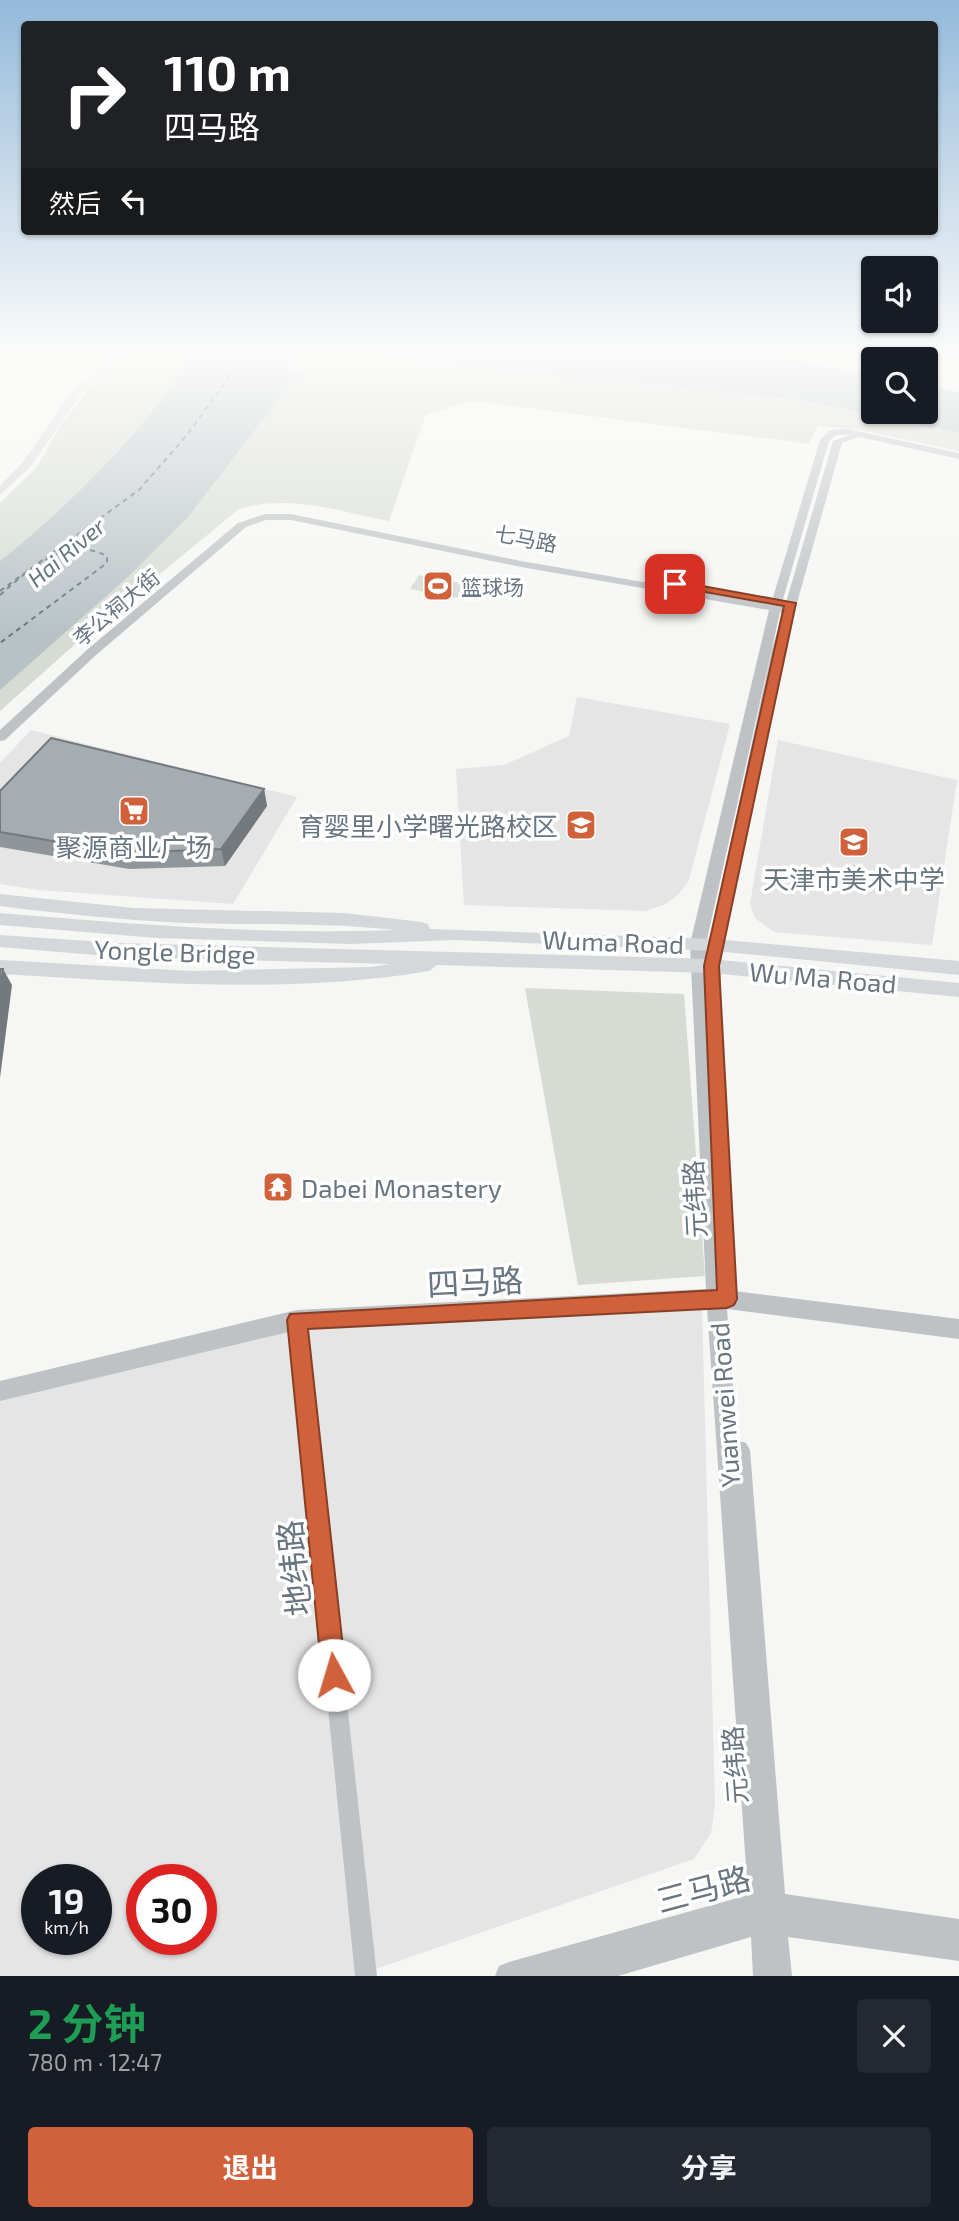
<!DOCTYPE html>
<html lang="zh">
<meta charset="utf-8">
<style>
:root{--surface:#171b24;--page:#242831;--text:#f1f3f6;--muted:#9ea1a6;--accent:#d0613a}
body{margin:0;font-family:"Exo 2","Noto Sans SC",sans-serif;background:var(--page);color:var(--text);height:100vh;display:flex;flex-direction:column;font-size:26px;white-space:nowrap}
*{box-sizing:border-box;margin:0}
p{font-size:23px;color:var(--muted)}
.icon{flex:none;width:38px;height:38px;fill:none;stroke:currentColor;stroke-width:2;stroke-linecap:round;stroke-linejoin:round}
.map{position:relative;height:1976px;overflow:hidden}
.drawer{display:flex;flex-direction:column;background:var(--surface);flex:1}
.drawer>*{flex:none}
.top-card{position:absolute;left:21px;top:21px;width:917px;height:214px;border-radius:7px;box-shadow:0 2px 5px #0004;background:#202124;color:#fff;overflow:hidden}
.buttons{position:absolute;left:861px;top:256px;display:grid;gap:14px}
.buttons a{display:grid;place-items:center;width:77px;height:77px;border-radius:7px;background:var(--surface);box-shadow:0 2px 5px #0004;font-size:35px}
.speed{position:absolute;left:21px;top:1864px;display:flex;gap:14px;font-size:35px;font-weight:700;text-align:center}
.speed>*{display:grid;place-content:center;width:91px;height:91px;border-radius:50%;background:var(--surface);box-shadow:0 2px 5px #0004;line-height:1}
.speed small{font-size:18px;font-weight:400}
.speed .limit{border:10px solid #d22;background:#fff;color:#111}
.pin{position:absolute;display:grid;place-items:center;width:60px;height:60px;color:#fff;margin:-30px;border-radius:14px;box-shadow:0 4px 10px #0006}
.me{position:absolute;width:77px;margin:-38px;rotate:354deg;stroke-linejoin:round;filter:drop-shadow(0 0 5px #0008)}
.turn{display:flex;align-items:center;gap:24px;height:147px;padding:0 28px;font-size:32px}
.turn .icon{width:91px;height:91px;stroke-width:2.5}
.turn b{display:block;font-size:49px;line-height:60px}
.then{display:flex;align-items:center;height:66px;padding:0 28px;background:#0003;gap:14px;font-size:26px}
.round{display:grid;place-items:center;flex:none;width:74px;height:74px;border-radius:7px;background:var(--page)}
.summary{display:flex;align-items:center;justify-content:space-between;height:119px;padding:0 28px}
h1{font-size:42px;font-weight:700;line-height:52px;color:#1e9e55}
.primary-button{display:flex;gap:14px;margin-top:auto;padding:14px 28px}
.primary-button a{flex:1;height:80px;border-radius:7px;background:var(--accent);color:#fff;font-size:28px;font-weight:700;line-height:80px;text-align:center}
.primary-button a+a{background:var(--page);color:var(--text)}
.map>svg:first-child{display:block}
.built{fill:#e4e5e4;fill-rule:evenodd}
.green{fill:#d6dbd3}
.water{fill:#b8c2c6}
.lines{fill:none;stroke-linecap:round;stroke-linejoin:round}
.ferry{stroke:#64767e;stroke-width:2;stroke-dasharray:5 4.5;stroke-linecap:butt}
.minor{fill:#bec2c5;fill-rule:evenodd}
.tertiary{fill:#bec2c5;fill-rule:evenodd}
.secondary{fill:#d5d8db;fill-rule:evenodd}
.trunk{fill:#d5d8db;fill-rule:evenodd}
.wall{fill:#8f9599}
.shaded-wall{fill:#74797d}
.building{fill:#a6adb2;stroke:#74797d;stroke-width:2}
.route{fill:#d0613a;stroke:#873f26;stroke-width:2}
.labels{text-anchor:middle;dominant-baseline:central;stroke-width:7;stroke-linejoin:round;paint-order:stroke}
.far-street-label{font-size:21px;fill:#697681;stroke:#fff}
.far-poi-label{font-size:21px;fill:#697681;stroke:#fff;text-anchor:start}
.far-water-label{font-size:23px;font-style:italic;fill:#64767e;stroke:#fff}
.poi-label{font-size:26px;fill:#697681;stroke:#fff}
.street-label{font-size:26px;fill:#697681;stroke:#fff}
.near-street-label{font-size:32px;fill:#697681;stroke:#fff}
</style>
<div class="map">
<svg width="959" height="1976" viewBox="0 0 959 1976">
<rect width="100%" height="100%" fill="#f6f6f4"/>
<g class="built">
<path d="M 577,697 L 730,724 L 689,880 L 678,895 L 665,904 L 646,911 L 464,905 L 456,769 L 504,765 L 569,736 Z"/>
<path d="M 31,730 L 297,797 L 233,904 L 39,890 L 0,884 L 0,763 Z"/>
<path d="M 778,740 L 957,780 L 932,945 L 774,932 L 755,918 L 750,904 Z"/>
<path d="M 702,1308 L 715,1805 L 711,1833 L 694,1859 L 355,1976 L 0,1976 L 0,1385 L 285,1329 ZM 37,1880 L 96,1880 L 96,1939 L 37,1939 ZM 142,1880 L 201,1880 L 201,1939 L 142,1939 Z"/>
</g>
<g class="green">
<path d="M 127,358 L 382,358 L 800,400 L 959,433 L 959,451 L 855,429 L 818,426 L 809,444 L 472,401 L 426,414 L 389,521 C 338,511 289,494 239,509 L 83,637 L 0,711 L 0,503 L 37,467 L 58,429 L 88,390 Z"/>
<path d="M 419,575 L 466,584 L 457,598 L 410,589 Z"/>
<path d="M 525,988 L 684,994 L 705,1276 L 578,1285 Z"/>
</g>
<g class="water">
<path d="M 188,358 L 296,358 L 286,373 L 298,375 L 308,370 L 303,376 L 294,379 L 188,517 L 129,576 L 0,690 L 0,561 C 57,517 156,422 188,358 Z"/>
<path d="M 382,358 L 784,358 L 873,375 L 873,411 L 926,411 L 926,385 L 959,392 L 959,433 L 800,400 Z"/>
</g>
<g class="lines">
<g class="ferry">
<path d="M 0,591 L 139,490 L 187,435 L 243,358"/>
<path d="M 0,595 C 31,568 65,535 107,556 L 107,563 L 0,643"/>
</g>
<path class="minor" d="M 297,1313 L 302,1315 L 305,1320 L 377,1976 L 355,1976 L 289,1320 L 292,1315 Z"/>
<path class="tertiary" d="M 848,429 L 959,453 L 959,459 L 859,437 L 842,443 L 784,649 L 723,945 L 719,997 L 736,1281 L 733,1287 L 726,1290 L 959,1319 L 959,1339 L 727,1309 L 737,1440 L 746,1443 L 750,1450 L 785,1894 L 959,1919 L 959,1961 L 788,1937 L 792,1976 L 753,1976 L 751,1937 L 618,1976 L 495,1976 L 499,1966 L 509,1962 L 748,1895 L 707,1308 L 297,1330 L 0,1401 L 0,1381 L 297,1310 L 706,1289 L 690,944 L 769,610 L 521,567 L 291,520 L 266,520 L 246,527 L 96,655 L 5,740 L 0,741 L 0,730 L 88,649 L 238,523 L 265,514 L 291,514 L 521,561 L 771,604 L 820,440 L 830,430 ZM 836,435 L 850,435 L 833,441 L 785,606 L 781,606 L 829,441 ZM 780,612 L 783,613 L 772,649 L 706,957 L 706,944 Z"/>
<g class="secondary">
<path d="M 113,358 L 123,358 L 81,394 L 31,466 L 0,495 L 0,486 L 23,462 L 73,390 Z"/>
<path d="M 0,894 L 134,908 L 344,913 L 422,922 L 428,924 L 430,929 L 715,939 L 959,961 L 959,975 L 715,951 L 456,940 L 350,944 L 157,938 L 0,925 L 0,913 C 131,924 263,935 395,930 C 325,922 256,925 186,923 C 124,920 62,914 0,906 Z"/>
<path d="M 0,935 L 118,943 L 711,959 L 959,983 L 959,997 L 711,973 L 437,965 L 429,971 C 288,995 142,982 0,974 L 0,960 L 192,971 L 371,967 L 390,964 L 118,957 L 0,947 Z"/>
</g>
<path class="trunk" d="M 938,358 L 959,358 L 959,364 L 939,360 Z"/>
</g>
<path class="wall" d="M 264,789 L 267,806 L 225,866 L 129,869 L 0,847 L 0,791 Z"/>
<g class="shaded-wall">
<path d="M 264,789 L 267,806 L 225,866 L 221,849 Z"/>
<path d="M 3,969 L 12,985 L 0,1078 L 0,994 Z"/>
</g>
<g class="building">
<path d="M 51,738 L 264,789 L 221,849 L 123,853 L 0,832 L 0,791 Z"/>
<path d="M 0,969 L 3,969 L 0,994 Z"/>
</g>
<linearGradient id="sky" x2="0" y2="1"><stop stop-color="#95bada"/><stop offset="0.56" stop-color="#fbfbfa"/><stop offset="1" stop-color="#fbfbfa" stop-opacity="0"/></linearGradient>
<rect width="959" height="634" fill="url(#sky)"/>
<path class="route" d="M 675,581 L 796,603 L 719,966 L 737,1299 L 734,1305 L 727,1308 L 308,1329 L 346,1675 L 343,1684 L 334,1687 L 326,1684 L 322,1675 L 287,1320 L 290,1314 L 717,1290 L 704,966 L 784,606 L 671,586 L 671,582 Z"/>
<defs>
<g id="stadium-square" transform="scale(1.575)"><rect x="-9" y="-9" width="18" height="18" rx="4" fill="#d0613a" stroke="#fff"/><path d="M0-5a6.5 5 0 1 0 0 10a6.5 5 0 1 0 0-10ZM-3.5-1.8h7v3.6h-7Z" fill="#fff"/></g>
<g id="supermarket-square" transform="scale(1.575)"><rect x="-9" y="-9" width="18" height="18" rx="4" fill="#d0613a" stroke="#fff"/><path d="M-6-5.5h2.5l.6 2H6L4.5 2H-2.5L-4.4-4H-6ZM-1.5 3.2a1.3 1.3 0 1 0 .1 0ZM3 3.2a1.3 1.3 0 1 0 .1 0Z" fill="#fff"/></g>
<g id="school-square" transform="scale(1.575)"><rect x="-9" y="-9" width="18" height="18" rx="4" fill="#d0613a" stroke="#fff"/><path d="M0-5L7-2L0 1L-7-2ZM-4 1L0 2.5L4 1V4Q0 6-4 4Z" fill="#fff"/></g>
<g id="temple-square" transform="scale(1.575)"><rect x="-9" y="-9" width="18" height="18" rx="4" fill="#d0613a" stroke="#fff"/><path d="M0-6L5-2H3V0L6.5 2.5H4V6H1.5V3h-3V6H-4V2.5H-6.5L-3 0V-2H-5Z" fill="#fff"/></g>
</defs>
<g fill-rule="evenodd">
<use href="#stadium-square" x="438" y="586"/>
<use href="#supermarket-square" x="134" y="811"/>
<use href="#school-square" x="581" y="825"/>
<use href="#school-square" x="854" y="842"/>
<use href="#temple-square" x="278" y="1187"/>
</g>
<g class="labels">
<g class="far-street-label">
<text transform="translate(526 538) rotate(11)">七马路</text>
<text transform="translate(116 607) rotate(-40)">李公祠大街</text>
</g>
<g class="far-poi-label">
<text x="461" y="586">篮球场</text>
</g>
<g class="far-water-label">
<text transform="translate(66 552) rotate(-40)">Hai River</text>
</g>
<g class="poi-label">
<text x="558" y="825" text-anchor="end">育婴里小学曙光路校区</text>
<text x="134" y="846">聚源商业广场</text>
<text x="854" y="878">天津市美术中学</text>
<text x="301" y="1187" text-anchor="start">Dabei Monastery</text>
</g>
<g class="street-label">
<text transform="translate(613 941) rotate(2)">Wuma Road</text>
<text transform="translate(175 951) rotate(2)">Yongle Bridge</text>
<text transform="translate(823 977) rotate(5)">Wu Ma Road</text>
<text transform="translate(694 1199) rotate(-93)">元纬路</text>
<text transform="translate(724 1405) rotate(-94)">Yuanwei Road</text>
<text transform="translate(734 1765) rotate(-94)">元纬路</text>
</g>
<g class="near-street-label">
<text transform="translate(475 1281) rotate(-3)">四马路</text>
<text transform="translate(293 1568) rotate(-96)">地纬路</text>
<text transform="translate(703 1888) rotate(-15)">三马路</text>
</g>
</g>
</svg>
<div class="buttons">
<a><svg class="icon" aria-label="sound" viewBox="0 0 24 24"><path d="M4 9h4l5-4v14l-5-4H4zM17 9q2 3 0 6"/></svg></a>
<a><svg class="icon" aria-label="search" viewBox="0 0 24 24"><circle cx="10" cy="10" r="6"/><path d="M15 15l6 6"/></svg></a>
</div>
<div class="speed"><div>19<small>km/h</small></div><div class="limit">30</div></div>
<div class="pin" style="left:675px;top:584px;background:#d93025"><svg class="icon" aria-label="arrive" viewBox="0 0 24 24"><path d="M6 21V4h12l-3 4 3 4H6"/></svg></div>
<svg class="me" style="left:334px;top:1675px" viewBox="-20 -20 40 40"><circle r="19" fill="#fff"/><path d="M0-13L10 11 0 6-10 11z" fill="#d0613a"/></svg>
<div class="top-card">
<div class="turn"><svg class="icon" aria-label="right" viewBox="0 0 24 24"><path d="M7 20v-9h11M14 6l5 5-5 5"/></svg><div><b>110 m</b>四马路</div></div>
<div class="then">然后<svg class="icon" aria-label="left" viewBox="0 0 24 24"><path d="M17 20v-9H6M10 6l-5 5 5 5"/></svg></div>
</div>
</div>
<section class="drawer">
<div class="summary"><div><h1>2 分钟</h1><p>780 m · 12:47</p></div><a class="round"><svg class="icon" aria-label="close" viewBox="0 0 24 24"><path d="M6 6l12 12M18 6L6 18"/></svg></a></div>
<div class="primary-button"><a>退出</a><a>分享</a></div>
</section>
